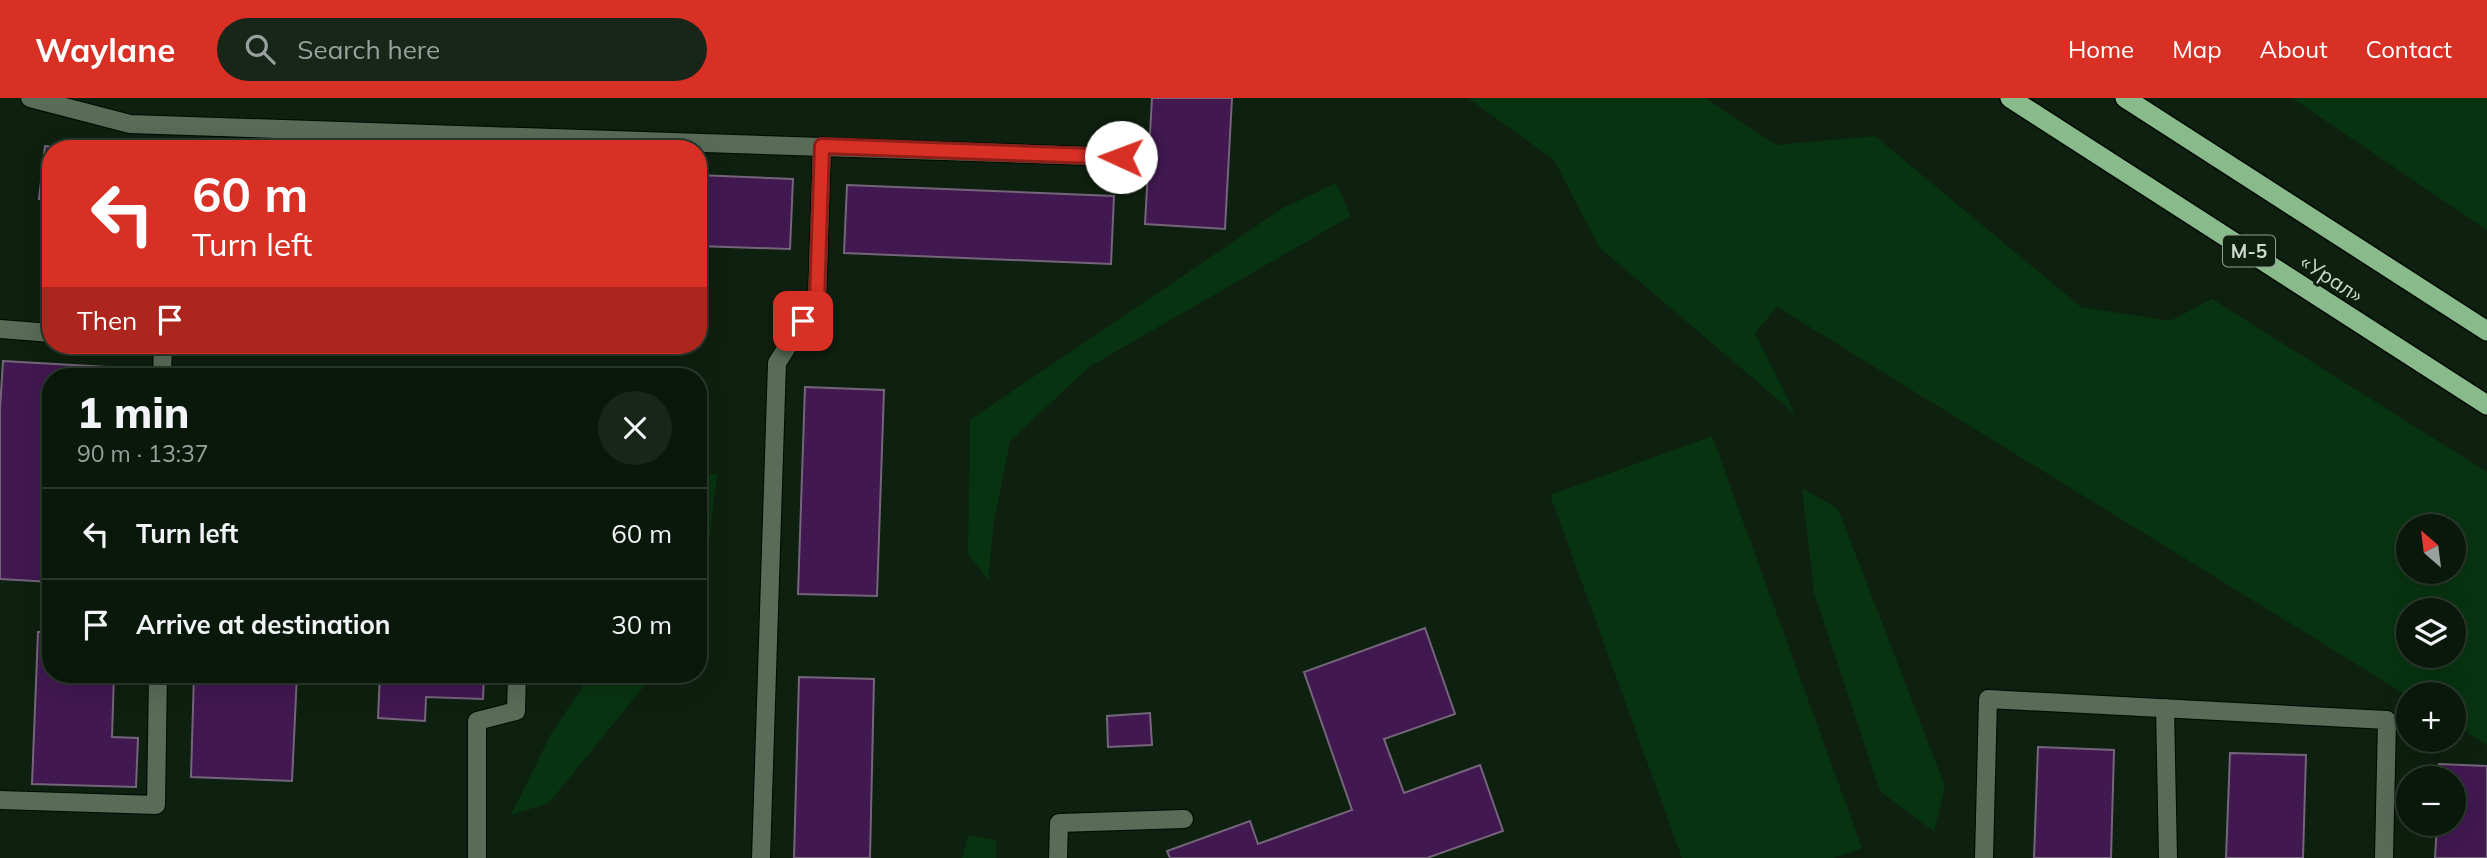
<!DOCTYPE html>
<meta charset="utf-8">
<style>
:root{--surface:#0a180b;--page:#182519;--text:#f1f3f6;--muted:#99a09d;--line:#2a372c;--accent:#d93025}
body{margin:0;font-family:Mulish,sans-serif;background:var(--page);color:var(--text);height:100vh;display:flex;flex-direction:column;font-size:26px;white-space:nowrap}
*{box-sizing:border-box;margin:0}
p{font-size:23px;color:var(--muted)}
.icon{flex:none;width:38px;height:38px;fill:none;stroke:currentColor;stroke-width:2;stroke-linecap:round;stroke-linejoin:round}
.map{position:relative;flex:1;overflow:hidden}
.sheet{position:absolute;left:42px;top:270px;width:665px;height:315px;display:flex;flex-direction:column;background:var(--surface);border-radius:28px;box-shadow:0 7px 28px #0002,0 0 0 2px var(--line)}
.sheet>*{flex:none}
.banner{position:absolute;left:42px;top:42px;width:665px;height:214px;border-radius:28px;box-shadow:0 7px 28px #0002,0 0 0 2px var(--line);background:#d93025;color:#fff;overflow:hidden}
.needle{width:46px;rotate:332deg}
.fabs{position:absolute;left:2396px;top:416px;display:grid;gap:14px}
.fabs a{display:grid;place-items:center;width:70px;height:70px;border-radius:50%;background:var(--surface);box-shadow:0 7px 28px #0002,0 0 0 2px var(--line);font-size:35px}
.pin{position:absolute;display:grid;place-items:center;width:60px;height:60px;color:#fff;margin:-30px;border-radius:14px;box-shadow:0 4px 10px #0006}
.me{position:absolute;width:77px;margin:-38px;rotate:272deg;stroke-linejoin:round;filter:drop-shadow(0 0 5px #0008)}
.turn{display:flex;align-items:center;gap:24px;height:147px;padding:0 35px;font-size:32px}
.turn .icon{width:91px;height:91px;stroke-width:2.5}
.turn b{display:block;font-size:49px;line-height:60px}
.then{display:flex;align-items:center;height:66px;padding:0 35px;background:#0003;gap:14px;font-size:26px}
.round{display:grid;place-items:center;flex:none;width:74px;height:74px;border-radius:37px;background:var(--page)}
.overview{display:flex;align-items:center;justify-content:space-between;height:119px;padding:0 35px}
h1{font-size:42px;font-weight:800;line-height:52px}
ul{padding:0;list-style:none}
li{display:flex;align-items:center;gap:21px;height:91px;padding:0 35px;border-top:2px solid var(--line)}
li div{flex:1}
li b{display:block;font-size:26px}
li em{font-style:normal}
header{display:flex;align-items:center;gap:42px;box-sizing:border-box;height:98px;padding:0 35px;background:var(--accent);color:#fff}
header strong{font-size:33px}
nav{display:flex;gap:38px;margin-inline-start:auto;font-size:24px}
.search{width:490px;height:63px;background:var(--page);display:flex;align-items:center;gap:18px;box-sizing:border-box;padding:0 24px;border-radius:38px;color:var(--muted);font-size:26px}
.map>svg:first-child{display:block}
.green{fill:#083310;fill-rule:evenodd}
.building{fill:#411850;stroke:#75657b;stroke-width:2}
.lines{fill:none;stroke-linecap:round;stroke-linejoin:round}
.service-casing{stroke:#000901;stroke-width:20}
.trunk-casing{stroke:#000901;stroke-width:22}
.service{stroke:#586c58;stroke-width:18}
.trunk{stroke:#89ba8b;stroke-width:19}
.route-casing{stroke:#8d1f18;stroke-width:18}
.route{stroke:#d93025;stroke-width:12}
.labels{text-anchor:middle;dominant-baseline:central;stroke-width:6;stroke-linejoin:round;paint-order:stroke}
.shield{fill:#0e200f;stroke:#94a295;stroke-width:2}
.shield-label{font-size:19px;font-weight:bold;fill:#cedace}
.street-label{font-size:21px;fill:#cedace;stroke:#0e200f}
</style>
<header>
<strong>Waylane</strong>
<div class="search"><svg class="icon" aria-label="search" viewBox="0 0 24 24"><circle cx="10" cy="10" r="6"/><path d="M15 15l6 6"/></svg>Search here</div>
<nav><a>Home</a><a>Map</a><a>About</a><a>Contact</a></nav>
</header>
<div class="map">
<svg width="2487" height="760" viewBox="0 0 2487 760">
<rect width="100%" height="100%" fill="#0e200f"/>
<g class="green">
<path d="M 1468,0 L 1705,0 L 1776,47 L 1875,38 L 2081,209 L 2170,223 L 2212,201 L 2487,374 L 2487,647 L 2454,626 L 2454,597 L 2408,598 L 1777,209 L 1755,235 L 1795,316 L 1599,149 L 1554,62 ZM 2408,429 L 2454,429 L 2454,474 L 2408,474 ZM 2408,513 L 2454,513 L 2454,558 L 2408,558 Z"/>
<path d="M 2292,0 L 2487,0 L 2487,132 Z"/>
<path d="M 1336,85 L 1351,118 L 1089,269 L 1010,343 L 994,423 L 988,482 L 968,456 L 970,322 L 1283,110 Z"/>
<path d="M 1712,338 L 1862,750 L 1834,760 L 1682,760 L 1550,397 Z"/>
<path d="M 698,376 L 717,376 L 707,461 L 698,480 Z"/>
<path d="M 1802,390 L 1838,411 L 1945,688 L 1934,734 L 1880,693 L 1814,494 Z"/>
<path d="M 591,576 L 654,576 L 549,705 L 511,717 L 551,636 Z"/>
<path d="M 968,737 L 996,742 L 996,760 L 962,760 Z"/>
</g>
<g class="building">
<path d="M 1152,0 L 1232,0 L 1225,131 L 1145,126 Z"/>
<path d="M 45,48 L 69,51 L 51,51 L 51,102 L 39,101 Z"/>
<path d="M 698,77 L 793,81 L 790,151 L 698,148 Z"/>
<path d="M 847,87 L 1114,98 L 1111,166 L 844,155 Z"/>
<path d="M 3,263 L 107,269 L 106,278 L 51,278 L 51,484 L 0,481 L 0,311 Z"/>
<path d="M 805,289 L 884,292 L 877,498 L 798,496 Z"/>
<path d="M 1425,530 L 1455,616 L 1384,641 L 1404,695 L 1480,667 L 1503,733 L 1427,760 L 1170,760 L 1167,753 L 1250,723 L 1258,746 L 1352,712 L 1304,574 Z"/>
<path d="M 38,534 L 51,534 L 51,576 L 114,576 L 112,639 L 138,640 L 136,689 L 32,686 Z"/>
<path d="M 194,576 L 297,576 L 292,683 L 191,679 Z"/>
<path d="M 380,576 L 484,576 L 483,601 L 426,599 L 425,623 L 378,620 Z"/>
<path d="M 799,579 L 874,581 L 870,760 L 794,760 Z"/>
<path d="M 1150,615 L 1152,647 L 1108,649 L 1107,618 Z"/>
<path d="M 2038,649 L 2114,652 L 2111,760 L 2034,760 Z"/>
<path d="M 2230,655 L 2306,657 L 2303,760 L 2226,760 Z"/>
<path d="M 2439,666 L 2487,668 L 2487,760 L 2435,760 L 2437,726 L 2454,726 L 2454,681 L 2438,681 Z"/>
</g>
<g class="lines">
<g class="service-casing">
<g id="service">
<path d="M 30,0 L 130,26 L 1121,59"/>
<path d="M 0,231 L 51,235"/>
<path d="M 162,278 L 163,247"/>
<path d="M 2165,610 L 2168,760"/>
<path d="M 0,702 L 156,707 L 158,576"/>
<path d="M 477,760 L 477,623 L 516,613 L 517,576"/>
<path d="M 761,760 L 777,265 L 817,202 L 822,48"/>
<path d="M 1058,760 L 1059,725 L 1184,721"/>
<path d="M 1984,760 L 1988,601 L 2387,622 L 2384,760"/>
</g>
</g>
<g class="trunk-casing">
<g id="trunk">
<path d="M 2010,0 L 2487,307"/>
<path d="M 2125,0 L 2487,233"/>
</g>
</g>
<use href="#service" class="service"/>
<use href="#trunk" class="trunk"/>
</g>
<g class="lines">
<g class="route-casing">
<path id="route" d="M 803,223 L 817,202 L 822,48 L 1121,59"/>
</g>
<use href="#route" class="route"/>
</g>
<g class="labels">
<rect class="shield" x="2223" y="137.5" width="52" height="31" rx="5"/>
<g class="shield-label">
<text x="2249" y="153">М-5</text>
</g>
<g class="street-label">
<text transform="translate(2332 180) rotate(33)">«Урал»</text>
</g>
</g>
</svg>
<div class="fabs">
<a><svg class="needle" viewBox="-14 -14 28 28"><path d="M0-13l5 13h-10z" fill="#e53935"/><path d="M0 13l5-13h-10z" fill="#99a09d"/></svg></a>
<a><svg class="icon" aria-label="layers" viewBox="0 0 24 24"><path d="M12 4l9 5-9 5-9-5zM3 14l9 5 9-5"/></svg></a>
<a>+</a>
<a>−</a>
</div>
<div class="pin" style="left:803px;top:223px;background:#d93025"><svg class="icon" aria-label="arrive" viewBox="0 0 24 24"><path d="M6 21V4h12l-3 4 3 4H6"/></svg></div>
<svg class="me" style="left:1121px;top:59px" viewBox="-20 -20 40 40"><circle r="19" fill="#fff"/><path d="M0-13L10 11 0 6-10 11z" fill="#d93025"/></svg>
<div class="banner">
<div class="turn"><svg class="icon" aria-label="left" viewBox="0 0 24 24"><path d="M17 20v-9H6M10 6l-5 5 5 5"/></svg><div><b>60 m</b>Turn left</div></div>
<div class="then">Then<svg class="icon" aria-label="arrive" viewBox="0 0 24 24"><path d="M6 21V4h12l-3 4 3 4H6"/></svg></div>
</div>
<section class="sheet">
<div class="overview"><div><h1>1 min</h1><p>90 m · 13:37</p></div><a class="round"><svg class="icon" aria-label="close" viewBox="0 0 24 24"><path d="M6 6l12 12M18 6L6 18"/></svg></a></div>
<ul>
<li><svg class="icon" aria-label="left" viewBox="0 0 24 24"><path d="M17 20v-9H6M10 6l-5 5 5 5"/></svg><div><b>Turn left</b></div><em>60 m</em></li>
<li><svg class="icon" aria-label="arrive" viewBox="0 0 24 24"><path d="M6 21V4h12l-3 4 3 4H6"/></svg><div><b>Arrive at destination</b></div><em>30 m</em></li>
</ul>
</section>
</div>
